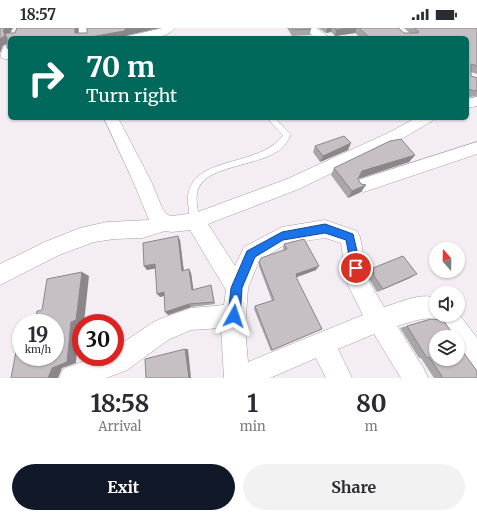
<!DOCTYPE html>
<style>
:root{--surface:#fff;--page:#f2f2f3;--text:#2b2b33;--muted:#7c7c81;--accent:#111827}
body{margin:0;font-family:Merriweather,serif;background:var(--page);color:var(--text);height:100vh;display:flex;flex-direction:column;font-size:15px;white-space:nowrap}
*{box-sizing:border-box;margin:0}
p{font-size:13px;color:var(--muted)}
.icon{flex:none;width:22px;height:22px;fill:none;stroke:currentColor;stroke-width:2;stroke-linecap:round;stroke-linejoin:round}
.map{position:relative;height:350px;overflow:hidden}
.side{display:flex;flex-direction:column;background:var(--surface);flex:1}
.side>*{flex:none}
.guide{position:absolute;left:8px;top:8px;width:461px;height:84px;border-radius:6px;box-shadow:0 1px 3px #0004;background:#00695c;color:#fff;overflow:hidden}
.needle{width:26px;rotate:340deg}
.tools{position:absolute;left:429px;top:214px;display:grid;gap:8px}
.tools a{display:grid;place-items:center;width:36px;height:36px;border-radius:50%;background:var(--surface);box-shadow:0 1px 3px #0004;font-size:20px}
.speed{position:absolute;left:12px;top:286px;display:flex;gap:8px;font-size:20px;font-weight:700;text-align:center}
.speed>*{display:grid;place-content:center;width:52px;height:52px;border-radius:50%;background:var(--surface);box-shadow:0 1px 3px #0004;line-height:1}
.speed small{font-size:10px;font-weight:400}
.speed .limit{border:6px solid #d22;background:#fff;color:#111}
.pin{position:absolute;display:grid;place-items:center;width:34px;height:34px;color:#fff;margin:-17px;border:2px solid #fff;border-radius:50%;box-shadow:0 1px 4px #0007}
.me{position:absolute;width:44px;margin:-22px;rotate:5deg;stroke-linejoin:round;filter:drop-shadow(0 0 3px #0008)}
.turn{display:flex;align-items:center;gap:14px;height:84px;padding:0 12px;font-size:18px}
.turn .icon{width:52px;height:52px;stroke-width:2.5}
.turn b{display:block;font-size:28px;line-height:34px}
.eta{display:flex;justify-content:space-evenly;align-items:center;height:68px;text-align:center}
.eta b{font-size:24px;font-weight:700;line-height:28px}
.button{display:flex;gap:8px;margin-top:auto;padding:8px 12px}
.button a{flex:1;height:46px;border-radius:24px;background:var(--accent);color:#fff;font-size:16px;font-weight:700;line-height:46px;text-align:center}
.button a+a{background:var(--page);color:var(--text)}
.status{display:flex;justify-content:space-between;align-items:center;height:28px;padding:0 20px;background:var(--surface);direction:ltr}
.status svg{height:11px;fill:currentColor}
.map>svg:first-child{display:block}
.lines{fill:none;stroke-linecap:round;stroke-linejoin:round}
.service-casing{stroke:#a49fa4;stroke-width:1}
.minor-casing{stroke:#a49fa4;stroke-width:1}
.service{fill:#fff;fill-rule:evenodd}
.minor{fill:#fff;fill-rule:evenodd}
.wall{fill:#aaa5a9}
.shaded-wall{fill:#8b868a}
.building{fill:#c6c0c5;stroke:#8b868a}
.route{fill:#1a73e8;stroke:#114b97}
</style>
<div class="status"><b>18:57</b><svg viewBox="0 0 49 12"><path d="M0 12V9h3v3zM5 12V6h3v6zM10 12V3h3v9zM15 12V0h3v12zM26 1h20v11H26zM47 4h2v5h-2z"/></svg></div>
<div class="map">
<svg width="477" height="350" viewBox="0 0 477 350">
<rect width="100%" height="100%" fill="#f4eef4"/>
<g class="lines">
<g class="service-casing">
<path id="service" d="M 267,90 L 275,90 L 291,107 C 288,111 286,117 282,120 C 262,138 209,137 199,159 C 194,169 198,183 200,193 L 198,196 L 195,197 L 192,196 C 189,190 189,181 188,175 C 185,125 259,142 283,107 Z"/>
</g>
<g class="minor-casing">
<g id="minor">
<rect x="79" y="0" width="10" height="10"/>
<path d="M 163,0 L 175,0 C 165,13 141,10 127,10 L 128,8 Z"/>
<path d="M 305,0 L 316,0 L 330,10 L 315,10 Z"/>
<path d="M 10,15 L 10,32 L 1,30 C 0,25 4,16 10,15 Z"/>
<path d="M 477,69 L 477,78 L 467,80 L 467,71 Z"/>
<path d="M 104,90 L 118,90 L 151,153 L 163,182 L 168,187 L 172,188 L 195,185 L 287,151 L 388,105 L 416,90 L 434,90 L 432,93 L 398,113 L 299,161 L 208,196 L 235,238 L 244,219 L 282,199 L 325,192 L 357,203 L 360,209 L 368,252 L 384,279 C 399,275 421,264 436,270 L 436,287 L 458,287 L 458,285 L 477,310 L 477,342 C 461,335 458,326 458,309 L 447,309 C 443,304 440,298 436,293 C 430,286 405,296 397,298 L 424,341 L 428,350 L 401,350 L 374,306 L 338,321 L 352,350 L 326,350 L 316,330 L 270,350 L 224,350 L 221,300 L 191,302 L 168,312 L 127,342 L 106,350 L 59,350 L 63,341 L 95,329 L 115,329 L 115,320 L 152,295 L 160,291 L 191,280 L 224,277 L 226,262 L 190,202 L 172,204 L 165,203 L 142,210 L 114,211 L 94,214 L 59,227 L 0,257 L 0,236 L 45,214 L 80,200 L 107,194 L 149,192 L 133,153 ZM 325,210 L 341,215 L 347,255 L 363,287 L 248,334 L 245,300 L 248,260 L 259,233 L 286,216 Z"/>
<path d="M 477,114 L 477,126 L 364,164 L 358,162 L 355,157 L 358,152 Z"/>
</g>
</g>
<use href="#service" class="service"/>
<use href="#minor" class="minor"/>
</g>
<g class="wall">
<path d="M 287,0 L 310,0 L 311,1 L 310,7 L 292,8 Z"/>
<path d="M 318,0 L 398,0 L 404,5 L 410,5 L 404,0 L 477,0 L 477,46 L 471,44 L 471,48 L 477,50 L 477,68 L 469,69 L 467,68 L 467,10 L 361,10 L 355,5 L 335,8 L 331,4 L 326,5 Z"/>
<path d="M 315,118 L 348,122 L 320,134 L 313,124 Z"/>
<path d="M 415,127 L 409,134 L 358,150 L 361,164 L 348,170 L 331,147 L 334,140 Z"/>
<path d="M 180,212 L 184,243 L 189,241 L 191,245 L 193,262 L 211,257 L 215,276 L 191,279 L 168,287 L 164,268 L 160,269 L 155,240 L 147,242 L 144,238 Z"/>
<path d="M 284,216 L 316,242 L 297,249 L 296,250 L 322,301 L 271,323 L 254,281 L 255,278 L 272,273 L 259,238 L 259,234 L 284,222 L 283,220 Z"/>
<path d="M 373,240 L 410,250 L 377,264 L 369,251 L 368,244 Z"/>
<path d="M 431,291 L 436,309 L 477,350 L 434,350 L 421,330 L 419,330 L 400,300 Z"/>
</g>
<g class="shaded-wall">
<path d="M 5,0 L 13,0 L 8,9 L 6,8 L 3,3 Z"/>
<path d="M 75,0 L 78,0 L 78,10 L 75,5 Z"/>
<path d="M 127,0 L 160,0 L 128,7 L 126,9 L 121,10 L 85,10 Z"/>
<path d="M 327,0 L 332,0 L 331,4 L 326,5 Z"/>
<path d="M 348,0 L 357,0 L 355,5 L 335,8 L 336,2 Z"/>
<path d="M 5,7 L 10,14 L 3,18 L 0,25 L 0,11 Z"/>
<path d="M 10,19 L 10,24 L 7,20 Z"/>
<path d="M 351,115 L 348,122 L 320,134 L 323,128 Z"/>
<path d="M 415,127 L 409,134 L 358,151 L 362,143 Z"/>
<path d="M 366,157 L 361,164 L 348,170 L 352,163 Z"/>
<path d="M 178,208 L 180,212 L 184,246 L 182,243 Z"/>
<path d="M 155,236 L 158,240 L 147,242 L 144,238 Z"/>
<path d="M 319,238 L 316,242 L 297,249 L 295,252 L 296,246 Z"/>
<path d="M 189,241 L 191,245 L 194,265 L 192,262 Z"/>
<path d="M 82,244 L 89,248 L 84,295 L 81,295 L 79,296 L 76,335 L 62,340 L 58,350 L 48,350 L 71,294 Z"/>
<path d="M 417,246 L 410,250 L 377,264 L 383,261 Z"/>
<path d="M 164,264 L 167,267 L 160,269 L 157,266 Z"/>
<path d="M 189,276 L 191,279 L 168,287 L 165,284 Z"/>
<path d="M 185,321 L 188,321 L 191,350 L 189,350 Z"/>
</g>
<g class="building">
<path d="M 0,0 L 5,0 L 3,3 L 5,7 L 7,5 L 15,5 L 17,0 L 75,0 L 75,5 L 87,5 L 87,0 L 127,0 L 126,0 L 124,3 L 85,10 L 10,10 L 10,19 L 7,20 L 7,9 L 5,7 L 0,11 Z"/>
<path d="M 291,0 L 310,0 L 311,1 L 293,2 Z"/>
<path d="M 335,0 L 348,0 L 336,2 Z"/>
<path d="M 359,0 L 398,0 L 404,5 L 417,5 L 419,4 L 414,0 L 477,0 L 477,38 L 471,36 L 471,48 L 477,50 L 477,62 L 475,63 L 467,61 L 467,10 L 370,10 Z"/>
<path d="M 344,108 L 351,115 L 323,128 L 315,118 Z"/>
<path d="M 401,111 L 415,127 L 362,143 L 358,151 L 361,156 L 366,157 L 352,163 L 334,140 L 390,113 Z"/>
<path d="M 178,208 L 182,243 L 189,241 L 192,262 L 211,257 L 214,274 L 189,276 L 165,284 L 164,264 L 157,266 L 155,236 L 144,238 L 143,215 Z"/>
<path d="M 304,211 L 319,238 L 296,246 L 297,248 L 296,249 L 322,301 L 272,322 L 255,278 L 274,272 L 259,234 L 261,230 L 287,221 L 284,216 Z"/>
<path d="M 403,228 L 417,246 L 383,261 L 374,248 L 373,240 Z"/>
<path d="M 82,244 L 76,292 L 71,294 L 67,334 L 52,340 L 48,350 L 11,350 L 19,308 L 21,308 L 21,329 L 55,329 L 55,295 L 35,295 L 37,283 L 42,282 L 47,251 Z"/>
<path d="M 431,291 L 443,292 L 455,309 L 457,309 L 436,309 L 436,331 L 458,331 L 458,317 L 477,343 L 477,350 L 443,350 L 429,329 L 427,330 L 407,298 Z"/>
<path d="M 458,309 L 459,309 L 463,314 L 458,316 Z"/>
<path d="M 185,321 L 189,350 L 146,350 L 145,331 Z"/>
</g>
<path class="route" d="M 325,196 L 353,206 L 361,240 L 359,244 L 356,245 L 352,244 L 346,212 L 325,205 L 283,212 L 255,229 L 242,260 L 240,288 L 238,292 L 234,294 L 230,292 L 228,288 L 231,260 L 247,223 L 282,204 Z"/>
</svg>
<div class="tools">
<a><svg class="needle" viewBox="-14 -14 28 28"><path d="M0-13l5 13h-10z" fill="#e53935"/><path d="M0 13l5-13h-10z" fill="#7c7c81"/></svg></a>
<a><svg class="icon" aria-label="sound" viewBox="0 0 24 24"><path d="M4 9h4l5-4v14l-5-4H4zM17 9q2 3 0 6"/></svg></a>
<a><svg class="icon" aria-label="layers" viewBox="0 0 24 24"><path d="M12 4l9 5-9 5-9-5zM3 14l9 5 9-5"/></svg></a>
</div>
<div class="speed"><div>19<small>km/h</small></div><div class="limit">30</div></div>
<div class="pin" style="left:356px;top:240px;background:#d93025"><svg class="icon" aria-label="arrive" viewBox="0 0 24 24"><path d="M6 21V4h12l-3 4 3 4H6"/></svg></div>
<svg class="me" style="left:234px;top:288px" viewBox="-20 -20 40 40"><path d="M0-17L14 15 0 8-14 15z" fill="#1a73e8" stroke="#fff" stroke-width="4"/></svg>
<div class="guide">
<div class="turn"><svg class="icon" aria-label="right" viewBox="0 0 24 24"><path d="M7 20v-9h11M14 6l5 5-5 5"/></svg><div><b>70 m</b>Turn right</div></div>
</div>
</div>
<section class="side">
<div class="eta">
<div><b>18:58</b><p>Arrival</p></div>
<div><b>1</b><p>min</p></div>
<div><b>80</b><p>m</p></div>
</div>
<div class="button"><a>Exit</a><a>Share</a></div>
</section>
